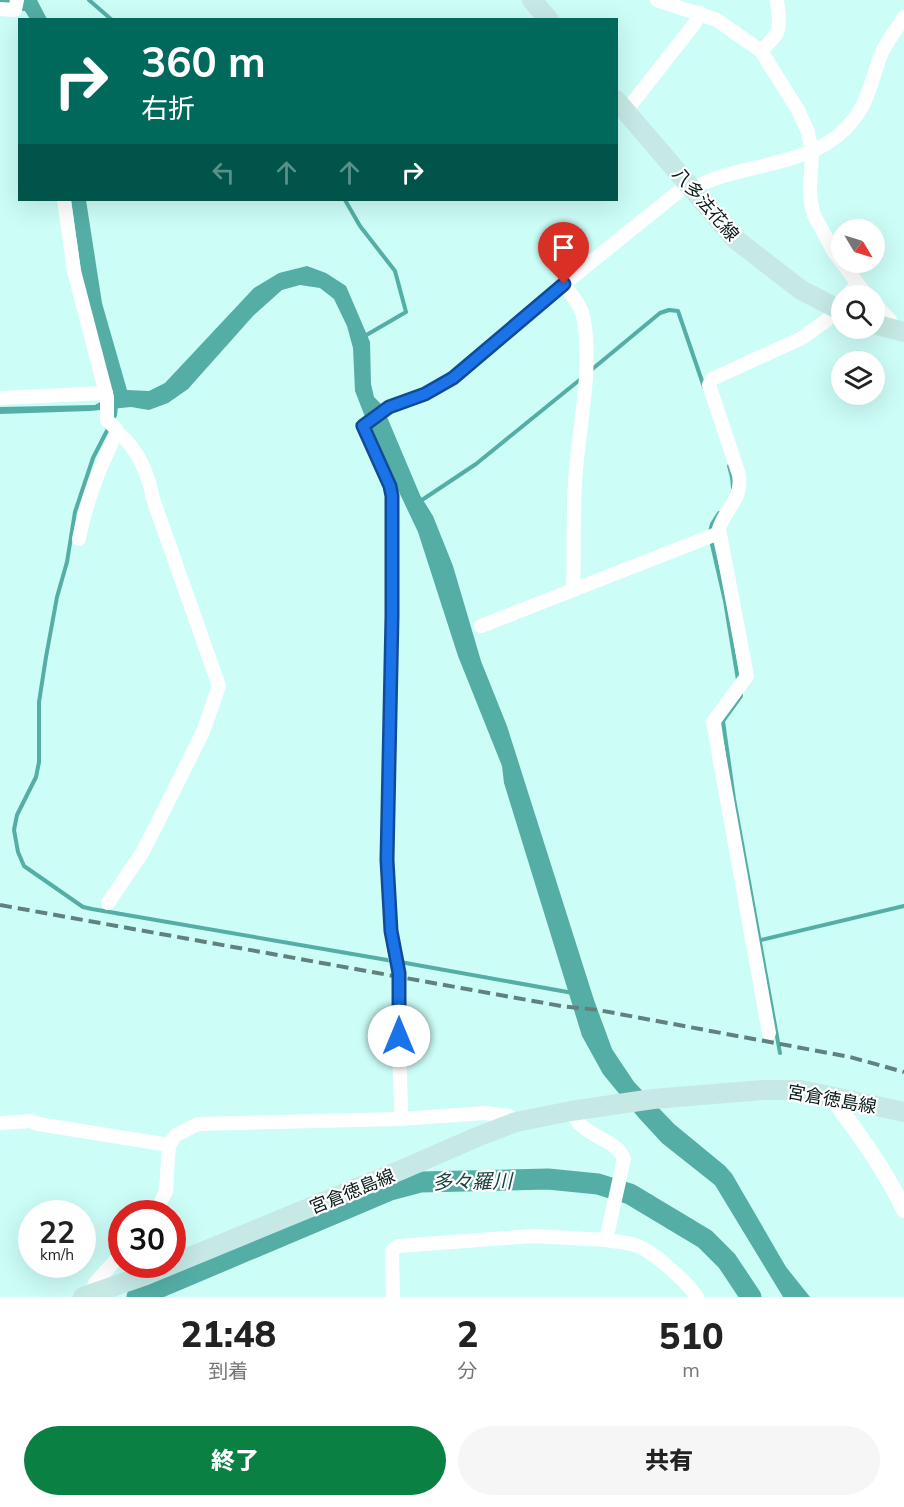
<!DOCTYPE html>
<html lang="ja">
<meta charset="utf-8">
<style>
:root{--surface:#fff;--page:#f6f6f6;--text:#222;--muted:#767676;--accent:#0b8043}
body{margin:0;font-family:Mulish,"Noto Sans JP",sans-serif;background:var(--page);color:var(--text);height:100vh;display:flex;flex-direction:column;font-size:22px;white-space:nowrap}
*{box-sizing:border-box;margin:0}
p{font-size:20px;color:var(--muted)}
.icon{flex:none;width:33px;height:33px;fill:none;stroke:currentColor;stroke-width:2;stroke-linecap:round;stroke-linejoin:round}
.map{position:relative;height:1297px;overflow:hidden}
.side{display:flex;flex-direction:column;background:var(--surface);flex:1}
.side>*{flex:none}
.top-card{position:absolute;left:18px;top:18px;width:600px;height:183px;border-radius:0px;box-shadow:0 6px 24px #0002;background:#00695c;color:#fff;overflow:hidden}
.needle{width:39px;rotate:128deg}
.buttons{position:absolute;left:831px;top:219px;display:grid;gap:12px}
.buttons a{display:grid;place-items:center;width:54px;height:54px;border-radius:50%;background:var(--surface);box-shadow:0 6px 24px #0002;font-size:30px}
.speed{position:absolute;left:18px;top:1200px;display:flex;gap:12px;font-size:30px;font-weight:700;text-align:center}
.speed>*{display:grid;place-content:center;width:78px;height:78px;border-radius:50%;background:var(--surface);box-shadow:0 6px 24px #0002;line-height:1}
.speed small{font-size:15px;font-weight:400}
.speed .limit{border:9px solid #d22;background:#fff;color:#111}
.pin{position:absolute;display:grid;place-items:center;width:51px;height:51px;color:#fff;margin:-62px -26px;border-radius:50% 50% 50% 0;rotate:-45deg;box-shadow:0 0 6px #0007}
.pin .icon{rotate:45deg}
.me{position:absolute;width:66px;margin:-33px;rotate:0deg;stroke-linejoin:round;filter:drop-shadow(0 0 4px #0008)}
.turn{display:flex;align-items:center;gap:21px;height:126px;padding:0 24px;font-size:27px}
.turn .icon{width:78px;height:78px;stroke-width:2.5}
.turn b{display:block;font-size:42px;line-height:51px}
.lanes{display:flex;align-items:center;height:57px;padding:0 24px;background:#0003;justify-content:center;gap:30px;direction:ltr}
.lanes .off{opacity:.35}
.eta{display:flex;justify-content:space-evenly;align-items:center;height:102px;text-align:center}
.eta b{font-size:36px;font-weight:800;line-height:42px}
.button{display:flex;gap:12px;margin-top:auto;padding:12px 24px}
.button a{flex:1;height:69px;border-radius:36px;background:var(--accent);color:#fff;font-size:24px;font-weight:800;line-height:69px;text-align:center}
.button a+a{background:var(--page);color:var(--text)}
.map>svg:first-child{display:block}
.water{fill:#54aea5}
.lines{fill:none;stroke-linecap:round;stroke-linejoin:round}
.stream{stroke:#54aea5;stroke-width:4}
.river{stroke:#54aea5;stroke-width:21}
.minor{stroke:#fff;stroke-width:14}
.tertiary{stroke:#fff;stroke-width:16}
.secondary{stroke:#c6e9e6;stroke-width:20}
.rail{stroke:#61817d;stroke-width:4;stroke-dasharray:12 6;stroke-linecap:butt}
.route-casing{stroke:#114b97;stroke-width:15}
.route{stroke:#1a73e8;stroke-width:10}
.labels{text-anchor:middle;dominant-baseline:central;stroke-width:4.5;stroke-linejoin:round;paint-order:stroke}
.street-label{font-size:18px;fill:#091b19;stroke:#fff}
.water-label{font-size:20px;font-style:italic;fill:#1a433f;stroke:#fff}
</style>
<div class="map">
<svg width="904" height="1297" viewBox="0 0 904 1297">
<rect width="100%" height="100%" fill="#cdfdf7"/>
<g class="water">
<path d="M 0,0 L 37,0 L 47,19 L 30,19 L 25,11 L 0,10 Z"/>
<path d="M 71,200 L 86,200 L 102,303 L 127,390 L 149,391 L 165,383 L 254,288 L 279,273 L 307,266 L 326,273 L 346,286 L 370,342 L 371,384 L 374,397 L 382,405 L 420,495 L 433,516 L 453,566 L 481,661 L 507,726 L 594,1000 L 612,1049 L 634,1082 L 674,1124 L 725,1166 L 732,1174 L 786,1267 L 810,1297 L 783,1297 L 715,1185 L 662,1143 L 639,1118 L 603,1074 L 582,1036 L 504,783 L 502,766 L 458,656 L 418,532 L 372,435 L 355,391 L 353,348 L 347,326 L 334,299 L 320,288 L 300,285 L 282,290 L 253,316 L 188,389 L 168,403 L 149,410 L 131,407 L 90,411 L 0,414 L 0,407 L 95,405 L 112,395 L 83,285 Z"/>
</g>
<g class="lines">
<g class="stream">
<path d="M 89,0 L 112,20"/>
<path d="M 345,200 L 360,226 L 395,271 L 406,312 L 363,337"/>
<path d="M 590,371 L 660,313 L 669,310 L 678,311 L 704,387"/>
<path d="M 116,406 L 115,415 L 93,458 L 75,512 L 67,562 L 57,597 L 46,657 L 39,702 L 39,762 L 36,777 L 17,815 L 14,830 L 18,852 L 24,866 L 83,907 L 92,909 L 393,961"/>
<path d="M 729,466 L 732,477 L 733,488"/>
<path d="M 419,502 L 476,464 L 582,378"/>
<path d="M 710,532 L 712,524 L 719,513"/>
<path d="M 711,540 L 725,601 L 738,680"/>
<path d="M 741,693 L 741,696 L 723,721 L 734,799 L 780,1053"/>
<path d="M 761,940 L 904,906"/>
<path d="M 400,962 L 573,993"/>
</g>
<path class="river" d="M 137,1297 L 390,1190 L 420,1182 L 548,1179 L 598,1184 L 630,1194 L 705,1239 L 727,1261 L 751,1297"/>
<g class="minor">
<path d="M 657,0 L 717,20 L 761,51 L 798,110 L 808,132 L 812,153 L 810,189 L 811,203 L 814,215 L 834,252 L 867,296"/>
<path d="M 0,9 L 15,10 L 17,0"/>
<path d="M 761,51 C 783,30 780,30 777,0"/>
<path d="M 626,111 L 695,23 L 700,13"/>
<path d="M 692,189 C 747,158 820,172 859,112 C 870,95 874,71 882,52 C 888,40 897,29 904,17"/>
<path d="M 64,200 L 74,271 L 107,397 L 107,420 L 115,428 L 117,432 C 99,469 87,498 79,539"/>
<path d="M 564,284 C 571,295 582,306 584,320 C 592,369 580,421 576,470 C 572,510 575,549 573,589"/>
<path d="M 847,296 L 857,284"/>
<path d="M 874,303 L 890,320 L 892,329"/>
<path d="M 0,398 L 106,393"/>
<path d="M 481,626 L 719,533"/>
<path d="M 108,903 L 142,853 L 156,826 L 203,732 L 219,686 L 153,499 C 149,475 137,447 117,432"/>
<path d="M 769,1033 L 713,722 L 747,676 L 719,529 C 725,508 743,500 739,475 L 709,385 L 712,379 L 802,338 L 827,320 L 840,304"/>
<path d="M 571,1111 C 583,1139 616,1137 624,1159 L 606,1240 C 615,1242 626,1242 635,1245 C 652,1250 687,1282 697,1297"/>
<path d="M 400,1119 L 401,1107 L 398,1016 L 399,973 L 393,949 L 391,931 L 387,860 L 392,616 L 392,496 L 390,486 L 363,426 L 389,407 L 425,395 L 453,378 L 564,284 L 688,184"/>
<path d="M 0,1123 L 31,1121 L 38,1124 L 169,1145"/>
<path d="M 155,1214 L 166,1191 L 169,1145 L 176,1135 L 198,1124 L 400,1119 L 485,1113 L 509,1116 L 516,1122"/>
<path d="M 92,1294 L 95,1283 L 122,1253"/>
<path d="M 393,1297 L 392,1251 L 398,1246 L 533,1236 L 606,1240"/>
</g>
<path class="tertiary" d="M 831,1096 C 857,1132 885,1169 904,1210"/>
<g class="secondary">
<path d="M 532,0 L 549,20"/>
<path d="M 616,100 L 735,239 L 801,290 L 842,311"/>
<path d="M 874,324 L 904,332"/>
<path d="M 83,1297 L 146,1275 L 401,1170 L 477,1137 L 516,1122 L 571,1111 L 653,1099 L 763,1090 L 801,1090 L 904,1112"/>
</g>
<path class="rail" d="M 0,905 L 561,1006 L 598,1010 L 850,1057 L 904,1072"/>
</g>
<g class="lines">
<g class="route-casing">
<path id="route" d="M 399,1036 L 399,973 L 391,931 L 387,860 L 392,616 L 392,496 L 390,486 L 363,426 L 389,407 L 425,394 L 453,378 L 564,284"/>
</g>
<use href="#route" class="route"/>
</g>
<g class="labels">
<g class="street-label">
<text transform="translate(706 204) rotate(49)">八多法花線</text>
<text transform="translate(832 1099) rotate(10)">宮倉徳島線</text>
<text transform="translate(352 1191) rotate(-22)">宮倉徳島線</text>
</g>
<g class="water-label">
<text transform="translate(472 1181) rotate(-1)">多々羅川</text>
</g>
</g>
</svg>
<div class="buttons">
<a><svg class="needle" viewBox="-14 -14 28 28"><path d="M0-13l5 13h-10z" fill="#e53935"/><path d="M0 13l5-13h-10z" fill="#767676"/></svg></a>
<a><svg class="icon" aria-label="search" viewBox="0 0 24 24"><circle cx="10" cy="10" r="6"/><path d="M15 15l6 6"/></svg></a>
<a><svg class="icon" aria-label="layers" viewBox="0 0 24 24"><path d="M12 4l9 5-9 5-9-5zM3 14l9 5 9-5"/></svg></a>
</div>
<div class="speed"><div>22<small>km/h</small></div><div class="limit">30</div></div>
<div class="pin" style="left:564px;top:284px;background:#d93025"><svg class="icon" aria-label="arrive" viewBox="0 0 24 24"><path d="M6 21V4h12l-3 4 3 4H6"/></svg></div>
<svg class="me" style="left:399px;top:1036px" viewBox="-20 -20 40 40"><circle r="19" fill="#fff"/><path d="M0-13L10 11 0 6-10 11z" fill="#1a73e8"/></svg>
<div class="top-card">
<div class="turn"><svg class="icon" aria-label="right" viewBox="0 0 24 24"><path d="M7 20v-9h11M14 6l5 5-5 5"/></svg><div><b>360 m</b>右折</div></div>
<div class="lanes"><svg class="icon off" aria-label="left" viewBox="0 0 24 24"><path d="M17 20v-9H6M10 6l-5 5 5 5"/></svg><svg class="icon off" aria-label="ahead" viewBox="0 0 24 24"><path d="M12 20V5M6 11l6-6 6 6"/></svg><svg class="icon off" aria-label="ahead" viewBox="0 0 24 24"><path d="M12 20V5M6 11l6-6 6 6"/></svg><svg class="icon" aria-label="right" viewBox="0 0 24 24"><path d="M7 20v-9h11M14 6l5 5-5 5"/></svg></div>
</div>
</div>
<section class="side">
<div class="eta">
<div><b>21:48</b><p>到着</p></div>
<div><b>2</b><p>分</p></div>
<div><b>510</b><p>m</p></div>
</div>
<div class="button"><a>終了</a><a>共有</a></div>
</section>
